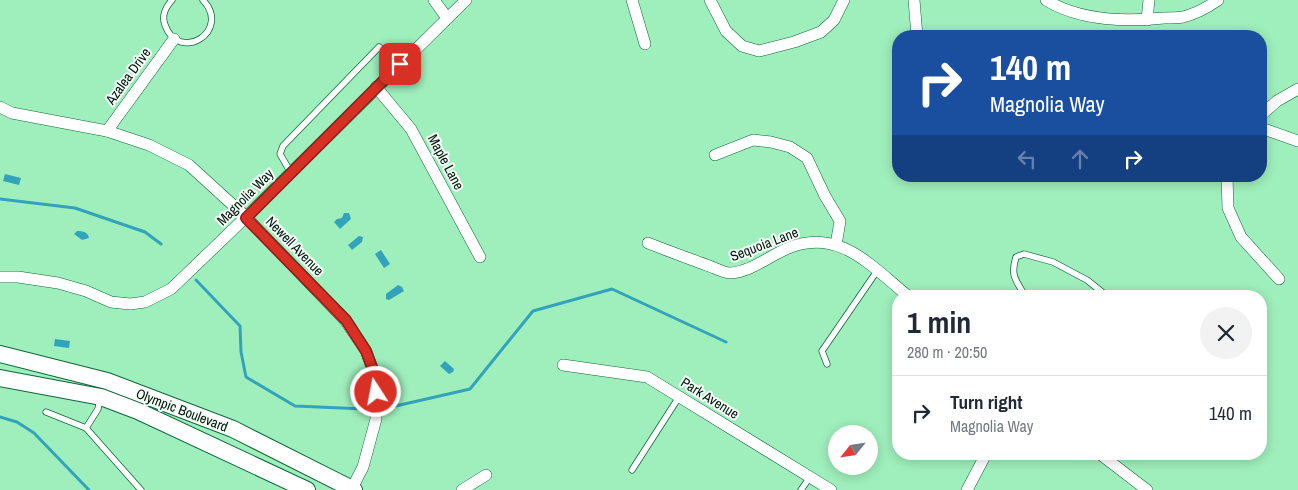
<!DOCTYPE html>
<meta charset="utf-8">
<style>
:root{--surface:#fff;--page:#f2f2f3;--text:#1f2937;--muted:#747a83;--line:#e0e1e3}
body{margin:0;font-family:"Archivo Narrow",sans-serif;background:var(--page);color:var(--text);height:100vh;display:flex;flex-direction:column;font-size:19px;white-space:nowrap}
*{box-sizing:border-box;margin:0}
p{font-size:16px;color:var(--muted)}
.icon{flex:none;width:28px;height:28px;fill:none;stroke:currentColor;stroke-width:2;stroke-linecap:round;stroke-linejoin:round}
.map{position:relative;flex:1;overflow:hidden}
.panel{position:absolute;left:892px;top:290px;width:375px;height:170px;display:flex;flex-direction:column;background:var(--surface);border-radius:20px;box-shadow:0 2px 12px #0003}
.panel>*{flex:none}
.banner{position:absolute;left:892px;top:30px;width:375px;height:152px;border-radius:20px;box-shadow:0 2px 12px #0003;background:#1a4fa0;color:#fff;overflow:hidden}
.needle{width:32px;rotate:240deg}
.fabs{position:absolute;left:828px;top:425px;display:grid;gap:10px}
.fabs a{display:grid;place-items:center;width:50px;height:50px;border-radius:50%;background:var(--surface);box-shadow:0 2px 12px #0003;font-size:25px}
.pin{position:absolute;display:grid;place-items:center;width:42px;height:42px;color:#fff;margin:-21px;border-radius:10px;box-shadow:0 2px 8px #0006}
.me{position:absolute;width:55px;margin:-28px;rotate:349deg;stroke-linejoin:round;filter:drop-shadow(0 0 4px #0008)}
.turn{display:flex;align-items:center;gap:18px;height:105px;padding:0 15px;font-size:22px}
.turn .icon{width:65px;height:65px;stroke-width:2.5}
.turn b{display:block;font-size:35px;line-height:42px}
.lanes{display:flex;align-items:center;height:48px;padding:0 15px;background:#0003;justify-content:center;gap:25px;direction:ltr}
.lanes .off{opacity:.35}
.round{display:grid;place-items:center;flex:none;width:52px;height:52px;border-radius:26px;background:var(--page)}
.headline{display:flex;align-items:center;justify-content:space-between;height:85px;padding:0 15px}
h1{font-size:30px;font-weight:700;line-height:38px}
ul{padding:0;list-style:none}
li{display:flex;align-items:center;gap:15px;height:75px;padding:0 15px;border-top:1px solid var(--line)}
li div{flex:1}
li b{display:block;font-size:19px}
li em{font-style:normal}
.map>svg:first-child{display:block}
.water{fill:#33a2bb}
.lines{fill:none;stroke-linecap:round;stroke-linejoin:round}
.stream{stroke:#33a2bb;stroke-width:3}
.lane-casing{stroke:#0c663b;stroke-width:7}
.street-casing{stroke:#0c663b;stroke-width:12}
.secondary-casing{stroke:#0c663b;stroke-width:18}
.lane{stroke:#fff;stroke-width:5.5}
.street{stroke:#fff;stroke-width:11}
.secondary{stroke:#fff;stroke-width:16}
.route-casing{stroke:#8d1f18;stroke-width:12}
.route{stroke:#d93025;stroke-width:9}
.labels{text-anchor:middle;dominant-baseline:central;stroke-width:4;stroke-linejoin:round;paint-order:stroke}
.street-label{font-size:14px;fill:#001609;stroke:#f5fdf8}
</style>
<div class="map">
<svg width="1298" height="490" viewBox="0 0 1298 490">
<rect width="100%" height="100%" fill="#9fefbc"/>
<g class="water">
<path d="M 5,174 L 21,178 L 19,185 L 3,181 Z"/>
<path d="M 344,213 L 349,213 L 351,219 L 340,229 L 334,222 L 337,219 L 342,218 Z"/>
<path d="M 77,231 C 83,231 88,232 89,238 L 82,240 L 74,234 Z"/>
<path d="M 359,236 L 363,237 L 362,242 L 352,250 L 348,245 Z"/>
<path d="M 381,250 L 390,264 L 384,268 L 375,254 Z"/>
<path d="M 398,285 L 402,287 L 404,291 L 389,300 L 386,299 L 386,294 Z"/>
<path d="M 55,339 L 70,341 L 69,348 L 54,346 Z"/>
<path d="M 445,361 L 454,369 L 453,372 L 449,374 L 440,366 Z"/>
</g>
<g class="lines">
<g class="stream">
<path d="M 0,199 L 75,208 L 145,232 L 161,244"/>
<path d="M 196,280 L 240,326 L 241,352 L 246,377 L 295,406 L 364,409"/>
<path d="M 387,408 L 470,389 L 533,311 L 612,289 L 726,342"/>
<path d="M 0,417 L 17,422 L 34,433 L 89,490"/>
</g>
<g class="lane-casing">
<g id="lane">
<path d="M 172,0 C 166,7 161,15 165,25 C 179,64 232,31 203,0"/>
<path d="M 291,173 L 280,154 L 283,146 L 379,47 L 400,64"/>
<path d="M 1025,296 C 1016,280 1010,276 1016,257 L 1024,254 L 1053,262 L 1087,280 L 1102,292"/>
<path d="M 827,364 L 822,351 L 877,271"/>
<path d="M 46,412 L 86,428 L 141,490"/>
<path d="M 86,428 L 98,409 L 100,399"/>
<path d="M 632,470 L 679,397"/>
<path d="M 801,490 L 810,477"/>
</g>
</g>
<g class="street-casing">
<g id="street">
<path d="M 434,0 L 447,18"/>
<path d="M 632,0 L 645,44"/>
<path d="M 710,0 L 726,31 L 742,46 L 759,51 L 794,42 L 821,32 L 834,20 L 844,0"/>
<path d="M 914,0 L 917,36"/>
<path d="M 1046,0 C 1080,21 1125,22 1164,18 C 1170,18 1177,18 1183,17 C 1195,14 1208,7 1218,0"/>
<path d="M 1147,20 L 1149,0"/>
<path d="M 376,87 L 411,129 L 480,257"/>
<path d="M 0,107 L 12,113 L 107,131 L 149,145 L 189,165 L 246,217 L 345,320 L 366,351 L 373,370 L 376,392 L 376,419 L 363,467 L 351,490"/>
<path d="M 1261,115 L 1277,101 L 1298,89"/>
<path d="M 1261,128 L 1298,141"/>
<path d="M 107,131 L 174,39"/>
<path d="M 715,155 L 753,140 L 771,142 L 790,147 L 807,158 L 825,196 L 840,221 L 836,245"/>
<path d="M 1227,176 L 1228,208 L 1241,237 L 1279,279"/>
<path d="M 648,243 C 668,251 688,258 709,266 C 715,268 724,273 730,273 C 750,272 768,257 786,249 C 838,226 871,266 908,296"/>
<path d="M 0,277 L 18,277 L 58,283 L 86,291 L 111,302 L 130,304 L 145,302 L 171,289 L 246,217 L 466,0"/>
<path d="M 563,365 L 647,377 L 831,490"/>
<path d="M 1100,454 L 1147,490"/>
<path d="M 462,490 L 486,475"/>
<path d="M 967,490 L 986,454"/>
</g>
</g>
<g class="secondary-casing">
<g id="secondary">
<path d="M 0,354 L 107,381 L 233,429 L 354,490"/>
<path d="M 0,378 L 101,397 L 138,411 L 307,490"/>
</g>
</g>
<use href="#lane" class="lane"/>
<use href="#street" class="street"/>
<use href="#secondary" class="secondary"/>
</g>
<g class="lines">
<g class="route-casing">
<path id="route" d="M 376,392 L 373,370 L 366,351 L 346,320 L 246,218 L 400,64"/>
</g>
<use href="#route" class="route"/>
</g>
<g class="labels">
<g class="street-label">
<text transform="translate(128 76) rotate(-54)">Azalea Drive</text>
<text transform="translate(446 162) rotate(62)">Maple Lane</text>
<text transform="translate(245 197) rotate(-45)">Magnolia Way</text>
<text transform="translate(764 244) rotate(-21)">Sequoia Lane</text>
<text transform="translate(295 246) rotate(46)">Newell Avenue</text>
<text transform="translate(710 398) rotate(32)">Park Avenue</text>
<text transform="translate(182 410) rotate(21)">Olympic Boulevard</text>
</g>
</g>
</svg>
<div class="fabs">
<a><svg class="needle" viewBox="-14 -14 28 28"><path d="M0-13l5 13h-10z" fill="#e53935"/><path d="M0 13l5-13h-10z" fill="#747a83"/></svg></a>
</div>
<div class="pin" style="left:400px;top:64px;background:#d93025"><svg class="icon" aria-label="arrive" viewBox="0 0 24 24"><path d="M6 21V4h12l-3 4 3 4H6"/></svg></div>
<svg class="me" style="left:376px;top:392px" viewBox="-20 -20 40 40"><circle r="17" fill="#d93025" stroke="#fff" stroke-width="3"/><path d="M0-11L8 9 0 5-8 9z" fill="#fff"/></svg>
<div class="banner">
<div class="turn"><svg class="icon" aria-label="right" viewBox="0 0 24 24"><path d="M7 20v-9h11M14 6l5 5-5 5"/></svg><div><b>140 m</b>Magnolia Way</div></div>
<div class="lanes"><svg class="icon off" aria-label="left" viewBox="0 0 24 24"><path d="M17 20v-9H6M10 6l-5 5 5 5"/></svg><svg class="icon off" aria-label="ahead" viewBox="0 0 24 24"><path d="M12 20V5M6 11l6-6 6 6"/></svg><svg class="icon" aria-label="right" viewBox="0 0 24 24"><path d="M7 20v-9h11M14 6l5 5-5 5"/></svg></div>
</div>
<section class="panel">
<div class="headline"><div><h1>1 min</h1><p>280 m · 20:50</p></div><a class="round"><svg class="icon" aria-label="close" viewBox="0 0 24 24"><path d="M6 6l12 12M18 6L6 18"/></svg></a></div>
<ul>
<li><svg class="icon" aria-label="right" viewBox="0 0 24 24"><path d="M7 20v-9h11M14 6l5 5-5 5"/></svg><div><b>Turn right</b><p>Magnolia Way</p></div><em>140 m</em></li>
</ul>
</section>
</div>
